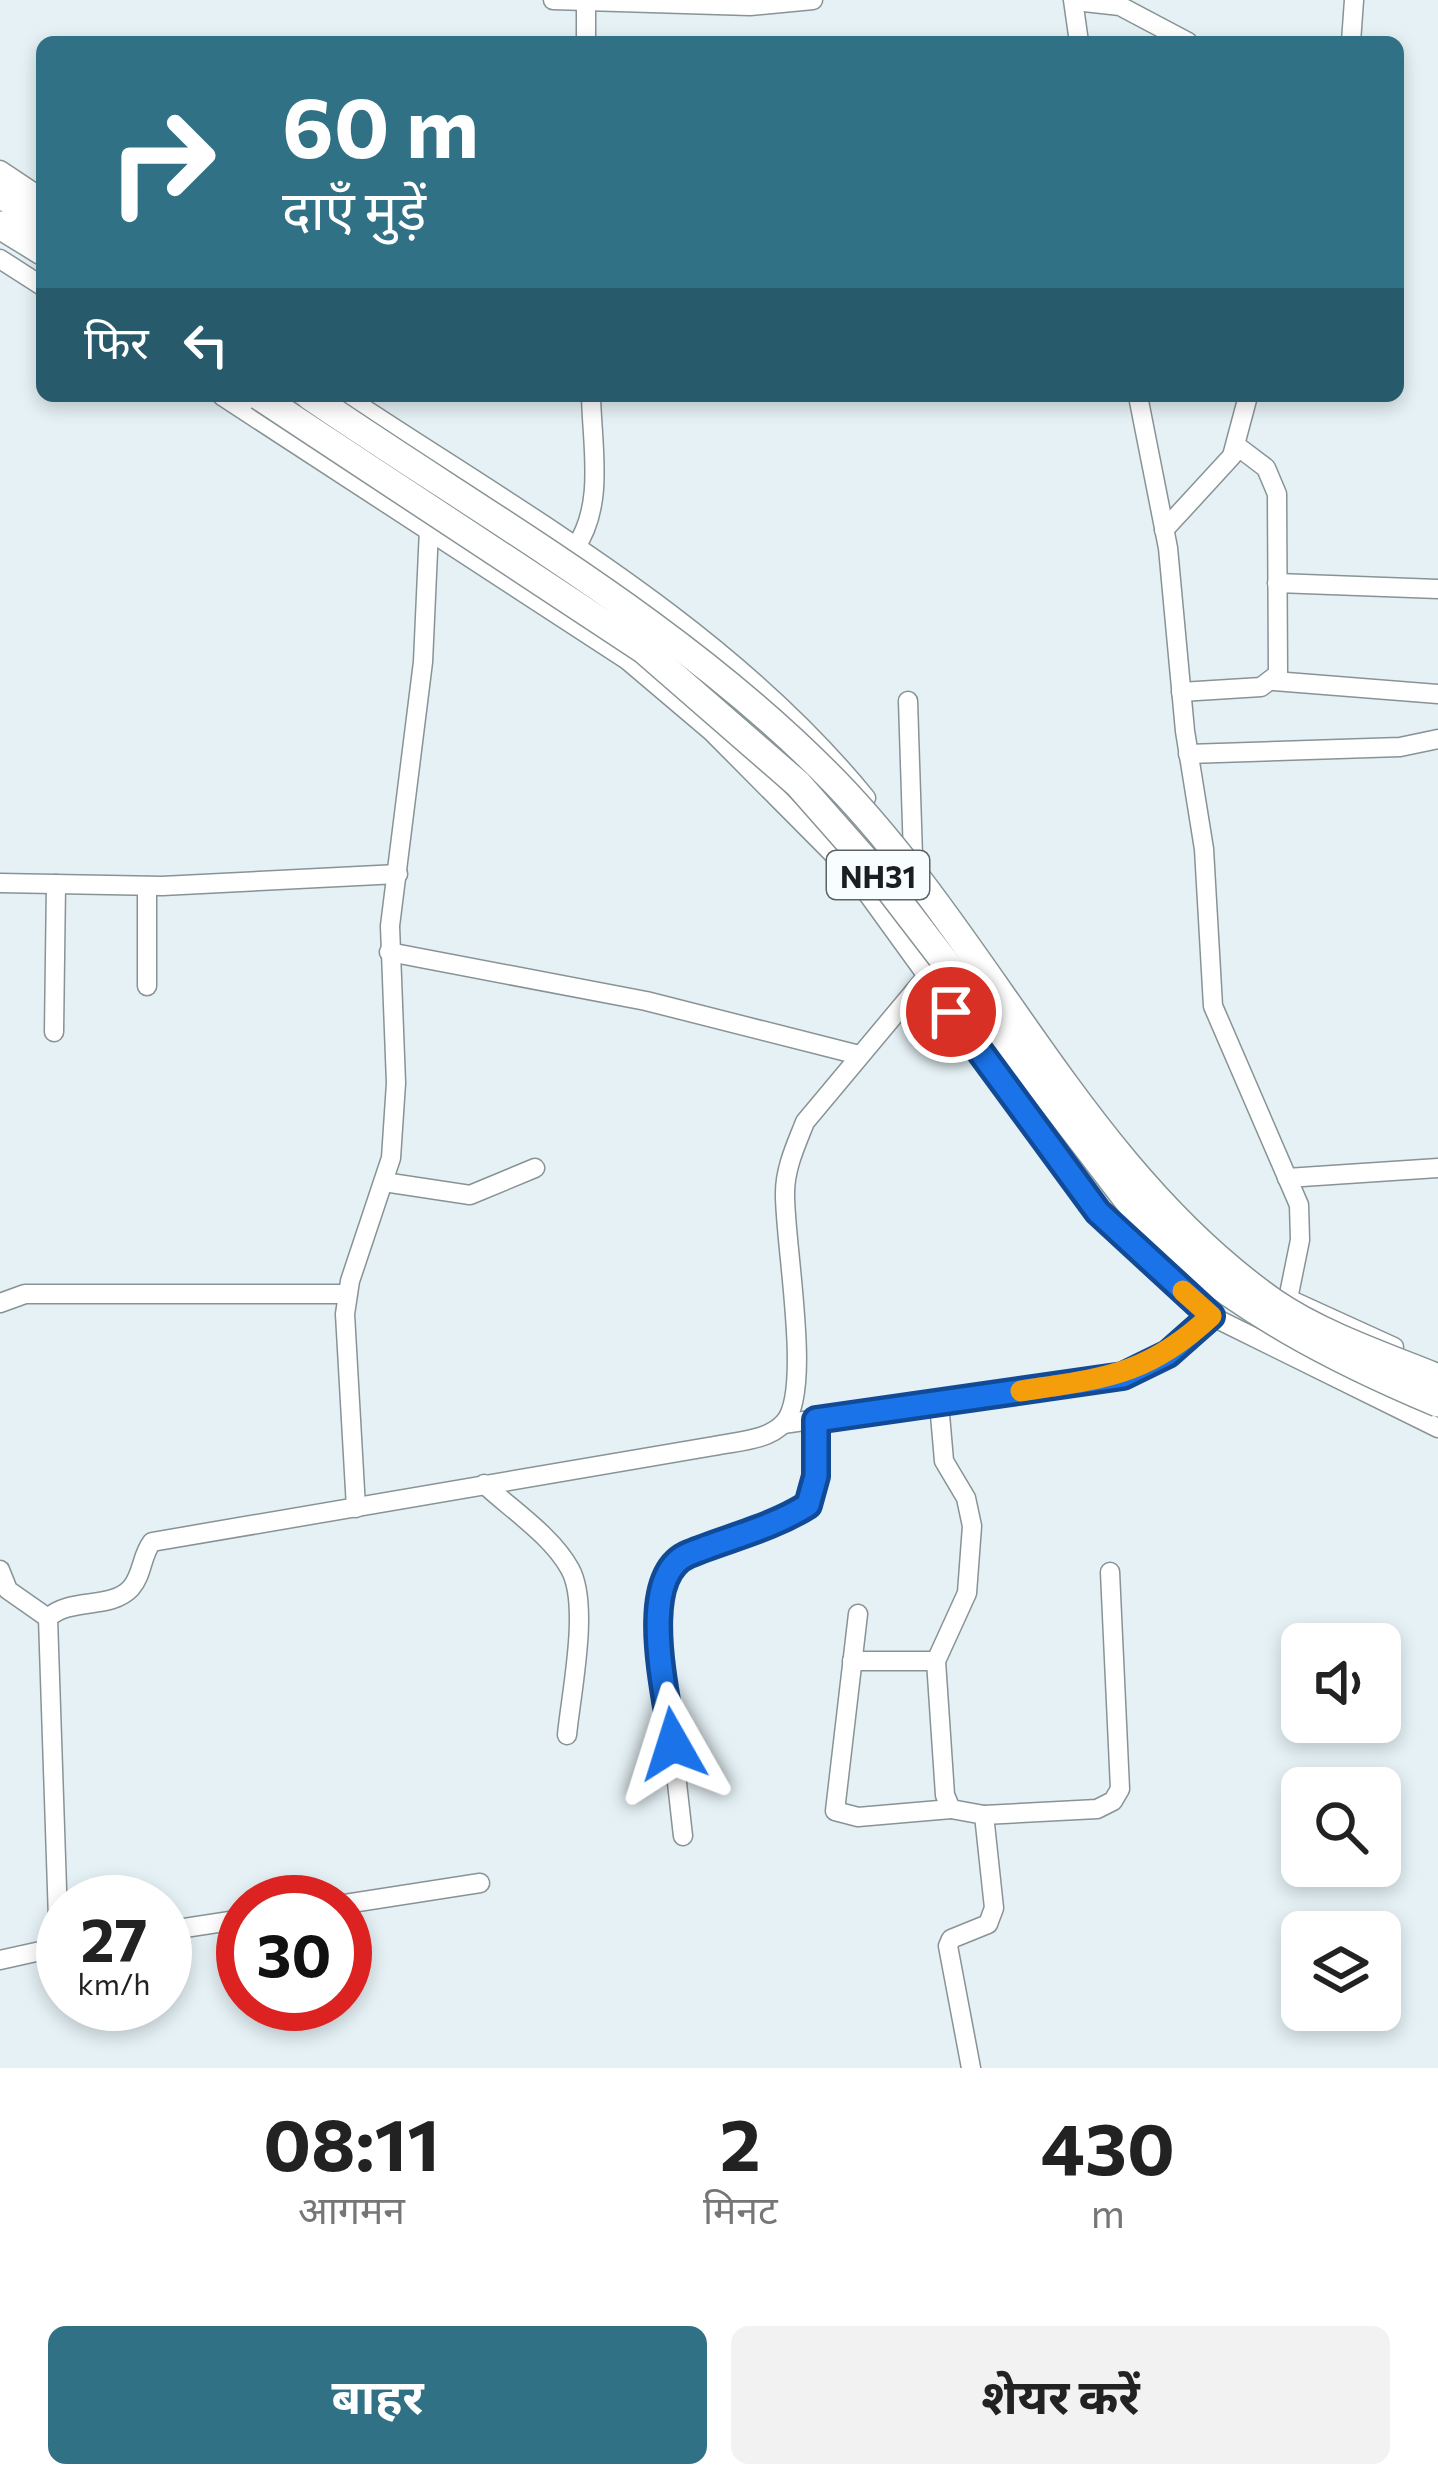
<!DOCTYPE html>
<html lang="hi">
<meta charset="utf-8">
<style>
:root{--surface:#fff;--page:#f2f2f2;--text:#222;--muted:#767676;--accent:#317185}
body{margin:0;font-family:Commissioner,"Noto Sans Devanagari",sans-serif;background:var(--page);color:var(--text);height:100vh;display:flex;flex-direction:column;font-size:45px;white-space:nowrap}
*{box-sizing:border-box;margin:0}
p{font-size:39px;color:var(--muted)}
.icon{flex:none;width:66px;height:66px;fill:none;stroke:currentColor;stroke-width:2;stroke-linecap:round;stroke-linejoin:round}
.map{position:relative;height:2068px;overflow:hidden}
.details{display:flex;flex-direction:column;background:var(--surface);flex:1}
.details>*{flex:none}
.guide{position:absolute;left:36px;top:36px;width:1368px;height:366px;border-radius:18px;box-shadow:0 6px 18px #0003;background:#317185;color:#fff;overflow:hidden}
.fabs{position:absolute;left:1281px;top:1623px;display:grid;gap:24px}
.fabs a{display:grid;place-items:center;width:120px;height:120px;border-radius:18px;background:var(--surface);box-shadow:0 6px 18px #0003;font-size:60px}
.speed{position:absolute;left:36px;top:1875px;display:flex;gap:24px;font-size:60px;font-weight:700;text-align:center}
.speed>*{display:grid;place-content:center;width:156px;height:156px;border-radius:50%;background:var(--surface);box-shadow:0 6px 18px #0003;line-height:1}
.speed small{font-size:30px;font-weight:400}
.speed .limit{border:18px solid #d22;background:#fff;color:#111}
.pin{position:absolute;display:grid;place-items:center;width:102px;height:102px;color:#fff;margin:-51px;border:6px solid #fff;border-radius:50%;box-shadow:0 3px 12px #0007}
.me{position:absolute;width:132px;margin:-66px;rotate:354deg;stroke-linejoin:round;filter:drop-shadow(0 0 9px #0008)}
.turn{display:flex;align-items:center;gap:42px;height:252px;padding:0 48px;font-size:54px}
.turn .icon{width:156px;height:156px;stroke-width:2.5}
.turn b{display:block;font-size:84px;line-height:102px}
.then{display:flex;align-items:center;height:114px;padding:0 48px;background:#0003;gap:24px;font-size:45px}
.eta{display:flex;justify-content:space-evenly;align-items:center;height:204px;text-align:center}
.eta b{font-size:72px;font-weight:700;line-height:84px}
.action{display:flex;gap:24px;margin-top:auto;padding:24px 48px}
.action a{flex:1;height:138px;border-radius:18px;background:var(--accent);color:#fff;font-size:48px;font-weight:700;line-height:138px;text-align:center}
.action a+a{background:var(--page);color:var(--text)}
.map>svg:first-child{display:block}
.lines{fill:none;stroke-linecap:round;stroke-linejoin:round}
.minor-casing{stroke:#889396;stroke-width:21}
.highway-casing{stroke:#889396;stroke-width:30}
.minor{stroke:#fff;stroke-width:18}
.highway{stroke:#fff;stroke-width:27}
.highway-bridge-casing{stroke:#889396;stroke-width:30;stroke-linecap:butt}
.highway-bridge{stroke:#fff;stroke-width:27}
.route-casing{stroke:#114b97;stroke-width:30}
.route{stroke:#1a73e8;stroke-width:21}
.slow{stroke:#f59e0b;stroke-width:21}
.labels{text-anchor:middle;dominant-baseline:central;stroke-width:10;stroke-linejoin:round;paint-order:stroke}
.shield{fill:#f8fdff;stroke:#5d6263;stroke-width:3}
.shield-label{font-size:30px;font-weight:bold;fill:#1b1f20}
</style>
<div class="map">
<svg width="1438" height="2068" viewBox="0 0 1438 2068">
<rect width="100%" height="100%" fill="#e5f1f5"/>
<g class="lines">
<g class="minor-casing">
<g id="minor">
<path d="M 553,0 L 750,6 L 813,0"/>
<path d="M 586,0 L 586,42"/>
<path d="M 1073,0 L 1079,42"/>
<path d="M 1075,1 L 1120,6 L 1188,42"/>
<path d="M 1351,42 L 1354,0"/>
<path d="M 0,170 L 42,198"/>
<path d="M 0,259 L 42,286"/>
<path d="M 222,396 L 627,660 L 712,732 L 854,875 L 1098,1212 L 1211,1316 L 1438,1428"/>
<path d="M 345,396 C 526,516 727,627 866,798"/>
<path d="M 1138,396 L 1168,548 L 1185,731 L 1204,849 L 1213,1006 L 1299,1205 L 1300,1240 L 1288,1299"/>
<path d="M 1164,530 L 1232,456 L 1248,396"/>
<path d="M 575,548 C 605,505 592,446 591,396"/>
<path d="M 1277,583 L 1438,589"/>
<path d="M 1274,681 L 1438,694"/>
<path d="M 1181,692 L 1261,687 L 1278,674 L 1277,494 L 1266,468 L 1237,446"/>
<path d="M 908,701 L 913,856"/>
<path d="M 1188,754 L 1400,747 L 1438,739"/>
<path d="M 0,883 L 162,886 L 398,874"/>
<path d="M 389,952 L 646,1001 L 859,1055"/>
<path d="M 147,986 L 147,886"/>
<path d="M 54,1032 L 56,884"/>
<path d="M 1287,1178 L 1438,1168"/>
<path d="M 384,1182 L 470,1195 L 535,1168"/>
<path d="M 1293,1301 L 1394,1347"/>
<path d="M 0,1303 L 25,1294 L 347,1294"/>
<path d="M 939,1403 L 944,1461 L 966,1498 L 972,1526 L 967,1593 L 936,1661 L 945,1795 L 951,1809 L 984,1815 L 994,1908 L 988,1924 L 951,1939 L 948,1946 L 971,2068"/>
<path d="M 783,1424 L 1122,1375 L 1168,1354 L 1211,1316"/>
<path d="M 484,1484 C 512,1510 552,1536 570,1569 C 590,1605 571,1693 567,1735"/>
<path d="M 356,1508 L 345,1314 L 350,1281 L 391,1158 L 396,1083 L 390,926 L 423,662 L 429,529"/>
<path d="M 0,1570 L 8,1590 L 48,1618"/>
<path d="M 858,1614 L 835,1811 L 858,1817 L 951,1809"/>
<path d="M 852,1661 L 936,1661"/>
<path d="M 984,1815 L 1097,1809 L 1113,1801 L 1120,1789 L 1110,1572"/>
<path d="M 683,1836 L 657,1605 L 661,1580 L 682,1557 L 808,1505 L 816,1476 L 816,1420"/>
<path d="M 345,1904 L 480,1883"/>
<path d="M 165,1931 L 243,1919"/>
<path d="M 0,1960 L 45,1950 L 58,1919 L 48,1618 C 70,1597 111,1610 131,1588 C 143,1574 141,1556 152,1542 L 714,1446 C 737,1441 767,1441 784,1423 C 813,1391 784,1241 785,1193 C 785,1168 796,1145 805,1122 L 947,952"/>
</g>
</g>
<g class="highway-casing">
<g id="highway">
<path d="M 0,194 L 42,221"/>
<path d="M 0,225 L 42,251"/>
</g>
</g>
<use href="#minor" class="minor"/>
<use href="#highway" class="highway"/>
<g class="highway-bridge-casing">
<g id="highway-bridge">
<path d="M 259,396 L 644,650 L 798,784 L 880,877 L 1153,1233 C 1238,1309 1333,1359 1438,1403"/>
<path d="M 310,396 C 489,519 683,625 836,783 C 993,946 1084,1169 1273,1302 C 1321,1335 1384,1356 1438,1378"/>
</g>
</g>
<use href="#highway-bridge" class="highway-bridge"/>
</g>
<g class="lines">
<g class="route-casing">
<path id="route" d="M 673,1744 C 667,1696 635,1576 689,1554 C 728,1538 772,1528 808,1505 L 816,1476 L 816,1420 L 1123,1376 L 1168,1354 L 1211,1316 L 1098,1212 L 951,1012"/>
</g>
<use href="#route" class="route"/>
<path class="slow" d="M 1021,1391 C 1104,1378 1147,1376 1211,1316 L 1183,1291"/>
</g>
<g class="labels">
<rect class="shield" x="827" y="851" width="102" height="48" rx="9"/>
<g class="shield-label">
<text x="878" y="875">NH31</text>
</g>
</g>
</svg>
<div class="fabs">
<a><svg class="icon" aria-label="sound" viewBox="0 0 24 24"><path d="M4 9h4l5-4v14l-5-4H4zM17 9q2 3 0 6"/></svg></a>
<a><svg class="icon" aria-label="search" viewBox="0 0 24 24"><circle cx="10" cy="10" r="6"/><path d="M15 15l6 6"/></svg></a>
<a><svg class="icon" aria-label="layers" viewBox="0 0 24 24"><path d="M12 4l9 5-9 5-9-5zM3 14l9 5 9-5"/></svg></a>
</div>
<div class="speed"><div>27<small>km/h</small></div><div class="limit">30</div></div>
<div class="pin" style="left:951px;top:1012px;background:#d93025"><svg class="icon" aria-label="arrive" viewBox="0 0 24 24"><path d="M6 21V4h12l-3 4 3 4H6"/></svg></div>
<svg class="me" style="left:673px;top:1744px" viewBox="-20 -20 40 40"><path d="M0-17L14 15 0 8-14 15z" fill="#1a73e8" stroke="#fff" stroke-width="4"/></svg>
<div class="guide">
<div class="turn"><svg class="icon" aria-label="right" viewBox="0 0 24 24"><path d="M7 20v-9h11M14 6l5 5-5 5"/></svg><div><b>60 m</b>दाएँ मुड़ें</div></div>
<div class="then">फिर<svg class="icon" aria-label="left" viewBox="0 0 24 24"><path d="M17 20v-9H6M10 6l-5 5 5 5"/></svg></div>
</div>
</div>
<section class="details">
<div class="eta">
<div><b>08:11</b><p>आगमन</p></div>
<div><b>2</b><p>मिनट</p></div>
<div><b>430</b><p>m</p></div>
</div>
<div class="action"><a>बाहर</a><a>शेयर करें</a></div>
</section>
